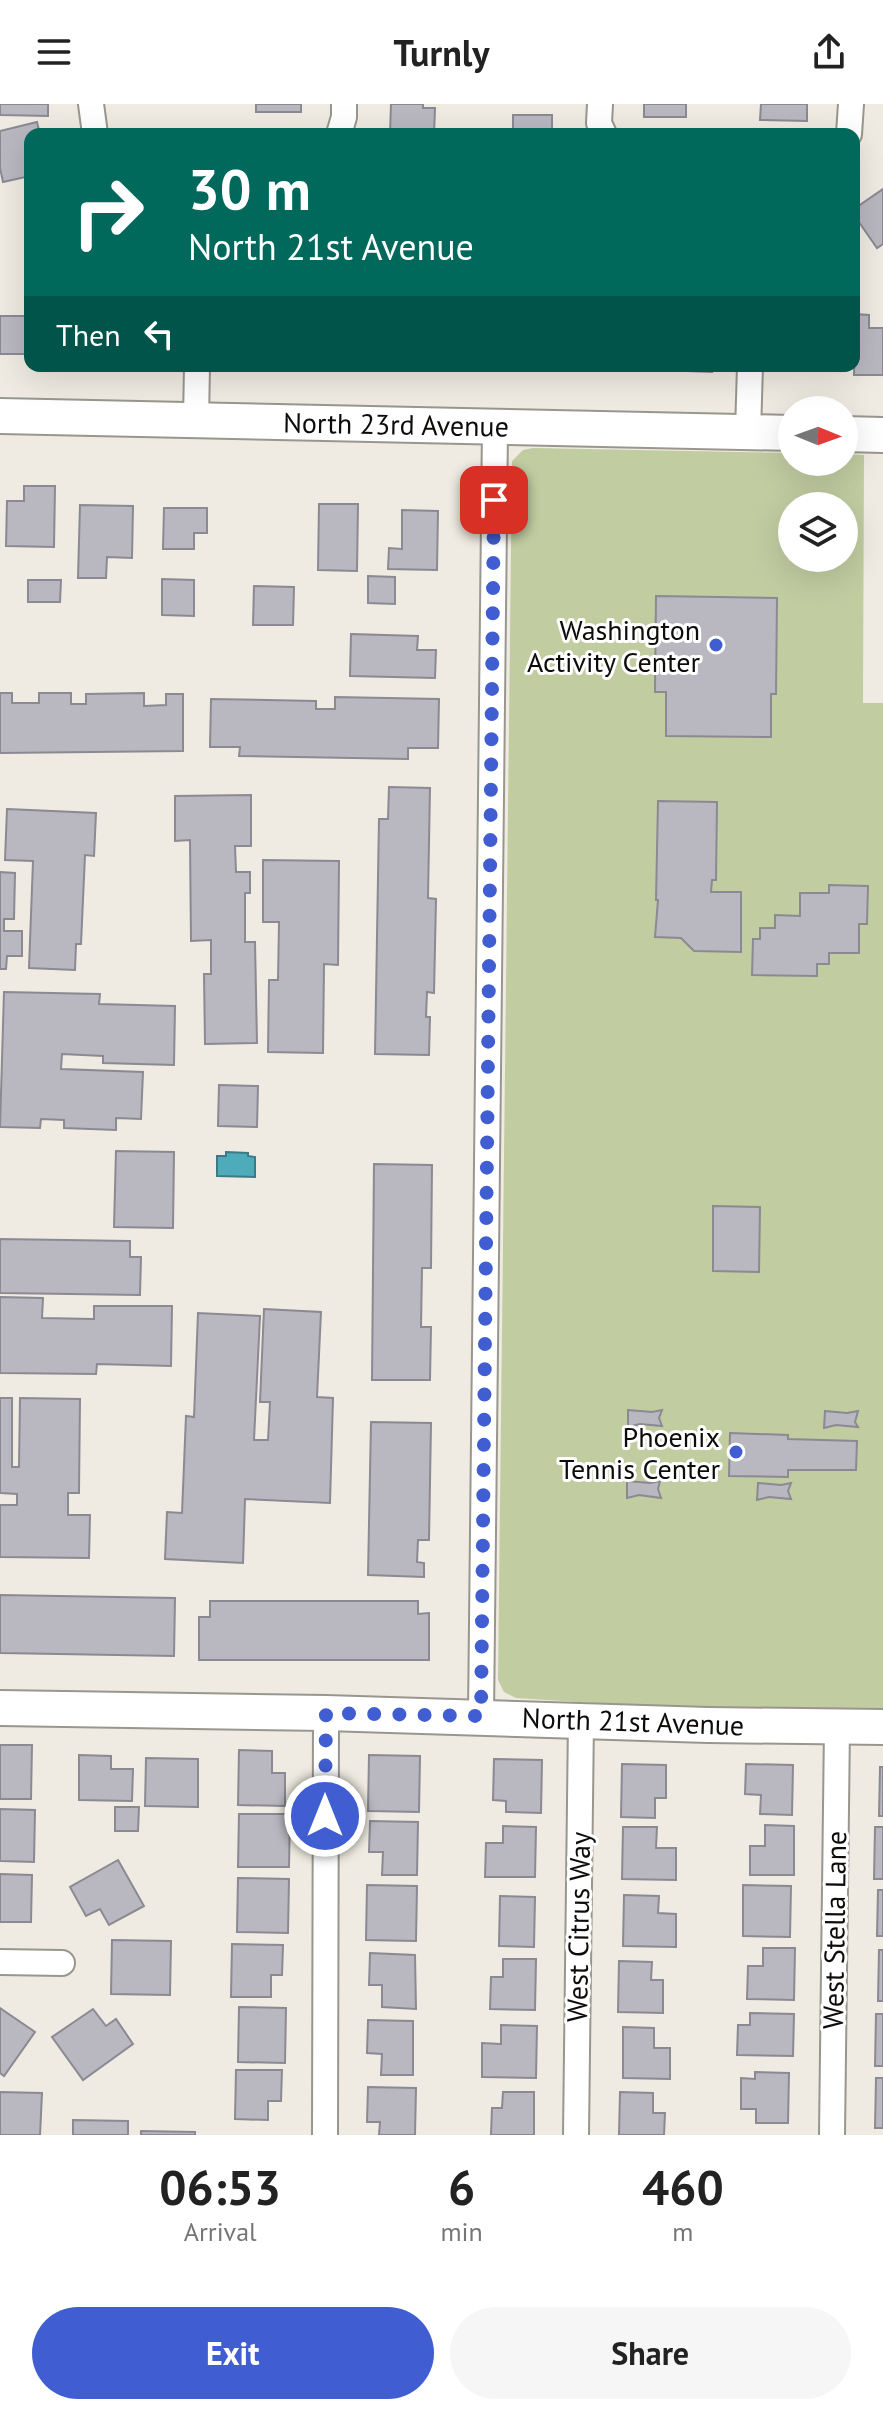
<!DOCTYPE html>
<style>
:root{--surface:#fff;--page:#f6f6f6;--text:#222;--muted:#767676;--accent:#405ed1}
body{margin:0;font-family:"PT Sans",sans-serif;background:var(--page);color:var(--text);height:100vh;display:flex;flex-direction:column;font-size:30px;white-space:nowrap}
*{box-sizing:border-box;margin:0}
p{font-size:26px;color:var(--muted)}
.icon{flex:none;width:44px;height:44px;fill:none;stroke:currentColor;stroke-width:2;stroke-linecap:round;stroke-linejoin:round}
.map{position:relative;height:2031px;overflow:hidden}
.side{display:flex;flex-direction:column;background:var(--surface);flex:1}
.side>*{flex:none}
.guide{position:absolute;left:24px;top:24px;width:836px;height:244px;border-radius:16px;box-shadow:0 8px 32px #0002;background:#00695c;color:#fff;overflow:hidden}
.needle{width:52px;rotate:91deg}
.tools{position:absolute;left:778px;top:292px;display:grid;gap:16px}
.tools a{display:grid;place-items:center;width:80px;height:80px;border-radius:50%;background:var(--surface);box-shadow:0 8px 32px #0002;font-size:40px}
.pin{position:absolute;display:grid;place-items:center;width:68px;height:68px;color:#fff;margin:-34px;border-radius:16px;box-shadow:0 4px 12px #0006}
.me{position:absolute;width:88px;margin:-44px;rotate:0deg;stroke-linejoin:round;filter:drop-shadow(0 0 6px #0008)}
.turn{display:flex;align-items:center;gap:28px;height:168px;padding:0 32px;font-size:36px}
.turn .icon{width:104px;height:104px;stroke-width:2.5}
.turn b{display:block;font-size:56px;line-height:68px}
.then{display:flex;align-items:center;height:76px;padding:0 32px;background:#0003;gap:16px;font-size:30px}
.eta{display:flex;justify-content:space-evenly;align-items:center;height:136px;text-align:center}
.eta b{font-size:48px;font-weight:700;line-height:56px}
.action{display:flex;gap:16px;margin-top:auto;padding:16px 32px}
.action a{flex:1;height:92px;border-radius:48px;background:var(--accent);color:#fff;font-size:32px;font-weight:700;line-height:92px;text-align:center}
.action a+a{background:var(--page);color:var(--text)}
header{display:flex;justify-content:space-between;align-items:center;height:104px;padding:0 32px;background:var(--surface);font-size:36px;font-weight:700}
.map>svg:first-child{display:block}
.green{fill:#c1cca1;fill-rule:evenodd}
.water{fill:#4dabba;stroke:#3a7b85;stroke-width:2}
.building{fill:#b9b7c0;stroke:#8b8992;stroke-width:2}
.lines{fill:none;stroke-linecap:round;stroke-linejoin:round}
.street-casing{stroke:#99968d;stroke-width:28}
.secondary-casing{stroke:#99968d;stroke-width:38}
.street{stroke:#fff;stroke-width:24}
.secondary{stroke:#fff;stroke-width:34}
.route{stroke:#405ed1;stroke-width:14;stroke-dasharray:0 25.2}
.poi-dot{fill:#405ed1;stroke:#fff;stroke-width:3}
.labels{text-anchor:middle;dominant-baseline:central;stroke-width:6;stroke-linejoin:round;paint-order:stroke}
.street-label{font-size:28px;fill:#0e0c0a;stroke:#fff}
.poi-label{font-size:28px;fill:#0e0c0a;stroke:#fff;text-anchor:end}
</style>
<header><svg class="icon" aria-label="menu" viewBox="0 0 24 24"><path d="M4 6h16M4 12h16M4 18h16"/></svg>Turnly<svg class="icon" aria-label="share" viewBox="0 0 24 24"><path d="M12 15V3M7 8l5-5 5 5M5 13v7h14v-7"/></svg></header>
<div class="map">
<svg width="883" height="2031" viewBox="0 0 883 2031">
<rect width="100%" height="100%" fill="#efebe2"/>
<path class="green" d="M 533,344 L 792,349 L 792,358 L 844,358 L 844,350 L 864,351 L 863,599 L 883,599 L 883,1607 L 610,1600 L 516,1594 L 504,1588 L 498,1576 L 512,357 L 523,346 ZM 792,402 L 844,402 L 844,454 L 792,454 Z"/>
<path class="water" d="M 226,1048 L 248,1049 L 248,1052 L 255,1053 L 255,1073 L 217,1072 L 217,1052 L 226,1052 Z"/>
<g class="building">
<path d="M 0,0 L 48,0 L 48,12 L 0,11 Z"/>
<rect x="256" y="0" width="45" height="8"/>
<path d="M 391,0 L 423,0 L 423,4 L 435,4 L 434,30 L 390,30 Z"/>
<rect x="644" y="0" width="42" height="13"/>
<path d="M 761,0 L 807,0 L 807,17 L 760,16 Z"/>
<rect x="513" y="11" width="39" height="19"/>
<path d="M 37,18 L 40,30 L 30,30 L 30,72 L 3,78 L 0,64 L 0,27 Z"/>
<path d="M 883,85 L 883,140 L 877,144 L 854,111 L 854,105 Z"/>
<path d="M 855,210 L 869,211 L 869,224 L 883,224 L 883,271 L 854,271 Z"/>
<rect x="0" y="212" width="30" height="38"/>
<path d="M 660,262 L 712,262 L 712,268 L 660,266 Z"/>
<path d="M 24,382 L 55,382 L 54,443 L 6,442 L 7,397 L 24,397 Z"/>
<path d="M 319,400 L 358,400 L 357,467 L 318,466 Z"/>
<path d="M 80,401 L 133,402 L 132,454 L 107,453 L 106,474 L 78,474 Z"/>
<path d="M 164,404 L 207,404 L 207,429 L 194,429 L 194,445 L 163,445 Z"/>
<path d="M 402,406 L 438,407 L 437,466 L 388,465 L 389,444 L 402,445 Z"/>
<path d="M 368,472 L 395,473 L 395,500 L 368,499 Z"/>
<path d="M 162,475 L 194,476 L 194,512 L 162,511 Z"/>
<path d="M 28,476 L 61,476 L 60,498 L 28,498 Z"/>
<path d="M 254,482 L 294,483 L 293,521 L 253,521 Z"/>
<path d="M 656,492 L 777,494 L 776,590 L 771,590 L 771,633 L 666,632 L 666,588 L 655,588 Z"/>
<path d="M 351,530 L 418,532 L 417,546 L 436,546 L 435,574 L 350,572 Z"/>
<path d="M 0,589 L 12,589 L 12,599 L 39,599 L 39,589 L 71,589 L 71,600 L 86,600 L 86,590 L 144,589 L 144,602 L 166,601 L 166,590 L 183,590 L 183,647 L 0,649 Z"/>
<path d="M 335,593 L 439,595 L 438,644 L 408,644 L 408,655 L 239,652 L 240,643 L 210,643 L 211,595 L 316,597 L 316,605 L 335,605 Z"/>
<path d="M 389,683 L 430,684 L 428,794 L 436,795 L 434,889 L 427,888 L 426,913 L 430,913 L 429,951 L 375,950 L 379,715 L 388,715 Z"/>
<path d="M 251,691 L 251,742 L 235,742 L 236,768 L 250,768 L 250,789 L 245,789 L 245,838 L 255,838 L 257,939 L 205,940 L 204,870 L 211,870 L 211,836 L 191,837 L 190,736 L 175,737 L 175,692 Z"/>
<path d="M 658,697 L 717,698 L 716,776 L 712,776 L 711,788 L 741,788 L 741,848 L 694,847 L 681,834 L 655,833 L 658,796 L 656,796 Z"/>
<path d="M 7,705 L 96,709 L 94,752 L 85,751 L 81,840 L 76,840 L 75,866 L 29,864 L 33,757 L 5,756 Z"/>
<path d="M 263,756 L 339,757 L 338,861 L 324,860 L 323,949 L 268,948 L 269,876 L 278,876 L 279,818 L 263,818 Z"/>
<path d="M 0,768 L 15,769 L 14,815 L 4,815 L 4,827 L 22,827 L 22,852 L 7,852 L 6,865 L 0,865 Z"/>
<path d="M 829,781 L 868,782 L 867,820 L 859,820 L 859,849 L 829,849 L 829,860 L 817,860 L 817,872 L 752,871 L 753,835 L 760,835 L 760,824 L 775,824 L 775,811 L 800,812 L 800,789 L 829,789 Z"/>
<path d="M 4,888 L 100,890 L 99,900 L 175,902 L 174,961 L 103,959 L 103,952 L 62,950 L 61,965 L 143,968 L 141,1015 L 116,1014 L 116,1026 L 64,1024 L 64,1016 L 41,1015 L 40,1024 L 0,1023 Z"/>
<path d="M 219,981 L 258,982 L 257,1023 L 218,1022 Z"/>
<path d="M 116,1047 L 174,1048 L 173,1124 L 114,1123 Z"/>
<path d="M 374,1060 L 432,1061 L 431,1164 L 422,1164 L 421,1223 L 431,1223 L 430,1276 L 372,1276 Z"/>
<path d="M 713,1102 L 760,1103 L 759,1168 L 713,1167 Z"/>
<path d="M 0,1135 L 130,1137 L 130,1153 L 141,1153 L 140,1191 L 0,1189 Z"/>
<path d="M 0,1193 L 43,1194 L 42,1214 L 94,1215 L 94,1202 L 172,1202 L 171,1262 L 97,1260 L 96,1270 L 0,1269 Z"/>
<path d="M 264,1205 L 321,1208 L 317,1293 L 333,1294 L 330,1399 L 245,1395 L 243,1459 L 165,1455 L 167,1408 L 182,1409 L 186,1312 L 194,1313 L 198,1209 L 260,1212 L 254,1336 L 268,1336 L 270,1298 L 260,1298 Z"/>
<path d="M 0,1294 L 12,1294 L 12,1363 L 19,1363 L 20,1294 L 80,1295 L 79,1389 L 68,1389 L 68,1411 L 90,1411 L 89,1454 L 0,1453 L 0,1401 L 17,1401 L 17,1390 L 0,1389 Z"/>
<path d="M 628,1306 L 652,1308 L 662,1306 L 659,1314 L 662,1322 L 640,1320 L 628,1323 Z"/>
<path d="M 825,1307 L 847,1309 L 858,1307 L 855,1318 L 858,1323 L 836,1321 L 824,1324 Z"/>
<path d="M 371,1318 L 431,1319 L 429,1436 L 418,1436 L 417,1458 L 424,1459 L 424,1473 L 368,1471 Z"/>
<path d="M 730,1329 L 788,1331 L 788,1335 L 857,1337 L 856,1366 L 788,1366 L 788,1373 L 729,1372 Z"/>
<path d="M 627,1377 L 650,1379 L 660,1377 L 658,1385 L 661,1394 L 639,1391 L 627,1394 Z"/>
<path d="M 758,1379 L 781,1381 L 791,1379 L 788,1387 L 791,1395 L 769,1393 L 757,1396 Z"/>
<path d="M 0,1491 L 175,1494 L 174,1552 L 0,1549 Z"/>
<path d="M 210,1497 L 418,1497 L 418,1510 L 429,1509 L 429,1556 L 199,1556 L 199,1513 L 210,1513 Z"/>
<path d="M 0,1641 L 32,1641 L 31,1695 L 0,1695 Z"/>
<path d="M 239,1646 L 272,1647 L 272,1669 L 285,1669 L 285,1702 L 238,1701 Z"/>
<path d="M 79,1651 L 111,1652 L 111,1665 L 133,1665 L 132,1697 L 79,1696 Z"/>
<path d="M 369,1651 L 420,1652 L 419,1708 L 368,1707 Z"/>
<path d="M 146,1654 L 198,1655 L 198,1703 L 145,1702 Z"/>
<path d="M 494,1655 L 542,1656 L 541,1709 L 506,1708 L 506,1697 L 493,1696 Z"/>
<path d="M 622,1660 L 666,1661 L 666,1694 L 655,1694 L 655,1714 L 621,1713 Z"/>
<path d="M 746,1660 L 793,1661 L 792,1711 L 760,1710 L 761,1691 L 745,1690 Z"/>
<path d="M 880,1663 L 883,1663 L 883,1712 L 879,1712 Z"/>
<path d="M 115,1703 L 139,1703 L 138,1727 L 115,1727 Z"/>
<path d="M 0,1705 L 35,1706 L 34,1758 L 0,1757 Z"/>
<path d="M 239,1710 L 290,1710 L 289,1763 L 238,1763 Z"/>
<path d="M 370,1717 L 418,1718 L 417,1771 L 382,1771 L 383,1748 L 369,1748 Z"/>
<path d="M 765,1721 L 794,1722 L 794,1771 L 750,1771 L 750,1742 L 765,1742 Z"/>
<path d="M 503,1722 L 536,1723 L 535,1773 L 485,1773 L 486,1739 L 503,1739 Z"/>
<path d="M 623,1723 L 657,1723 L 656,1744 L 676,1744 L 676,1776 L 622,1775 Z"/>
<path d="M 875,1723 L 883,1723 L 883,1775 L 874,1775 Z"/>
<path d="M 118,1756 L 144,1802 L 109,1821 L 100,1805 L 86,1812 L 70,1783 Z"/>
<path d="M 0,1770 L 32,1771 L 31,1818 L 0,1818 Z"/>
<path d="M 238,1774 L 289,1775 L 288,1829 L 237,1828 Z"/>
<path d="M 367,1781 L 417,1782 L 416,1837 L 366,1836 Z"/>
<path d="M 743,1781 L 791,1782 L 790,1833 L 743,1832 Z"/>
<path d="M 878,1786 L 883,1786 L 883,1832 L 877,1832 Z"/>
<path d="M 624,1791 L 659,1792 L 658,1809 L 676,1810 L 676,1843 L 623,1842 Z"/>
<path d="M 500,1792 L 535,1793 L 534,1843 L 499,1842 Z"/>
<path d="M 112,1836 L 171,1837 L 170,1891 L 111,1890 Z"/>
<path d="M 232,1840 L 283,1841 L 282,1871 L 271,1871 L 271,1893 L 231,1893 Z"/>
<path d="M 763,1844 L 795,1844 L 794,1896 L 747,1895 L 748,1862 L 763,1862 Z"/>
<path d="M 879,1846 L 883,1846 L 883,1897 L 878,1897 Z"/>
<path d="M 370,1849 L 415,1851 L 416,1905 L 382,1903 L 382,1881 L 369,1881 Z"/>
<path d="M 503,1855 L 536,1855 L 535,1906 L 490,1905 L 491,1873 L 503,1873 Z"/>
<path d="M 619,1857 L 652,1858 L 651,1876 L 663,1876 L 663,1909 L 618,1908 Z"/>
<path d="M 239,1903 L 286,1904 L 285,1959 L 238,1958 Z"/>
<path d="M 0,1904 L 35,1928 L 4,1972 L 0,1969 Z"/>
<path d="M 93,1905 L 106,1922 L 116,1915 L 133,1940 L 83,1976 L 52,1933 Z"/>
<path d="M 750,1909 L 794,1910 L 793,1952 L 737,1951 L 738,1921 L 750,1921 Z"/>
<path d="M 876,1910 L 883,1910 L 883,1962 L 875,1962 Z"/>
<path d="M 368,1916 L 413,1917 L 413,1971 L 381,1971 L 382,1950 L 367,1949 Z"/>
<path d="M 501,1921 L 537,1922 L 536,1974 L 482,1973 L 482,1939 L 501,1940 Z"/>
<path d="M 623,1923 L 654,1924 L 654,1944 L 670,1944 L 670,1975 L 623,1974 Z"/>
<path d="M 236,1966 L 282,1966 L 281,1997 L 268,1997 L 268,2016 L 235,2015 Z"/>
<path d="M 755,1968 L 789,1969 L 788,2019 L 756,2019 L 756,2005 L 741,2005 L 741,1974 L 755,1975 Z"/>
<path d="M 876,1974 L 883,1974 L 883,2024 L 875,2024 Z"/>
<path d="M 368,1983 L 416,1984 L 415,2031 L 379,2031 L 380,2018 L 367,2018 Z"/>
<path d="M 0,1988 L 42,1989 L 40,2031 L 0,2031 Z"/>
<path d="M 503,1988 L 534,1988 L 534,2031 L 491,2031 L 492,2004 L 502,2004 Z"/>
<path d="M 620,1988 L 653,1989 L 653,2009 L 665,2009 L 664,2031 L 619,2031 Z"/>
<path d="M 73,2016 L 128,2017 L 128,2031 L 73,2031 Z"/>
<path d="M 141,2027 L 195,2028 L 195,2031 L 141,2031 Z"/>
</g>
<g class="lines">
<g class="street-casing">
<g id="street">
<path d="M 91,0 L 95,30"/>
<path d="M 600,0 L 599,19 L 604,30"/>
<path d="M 339,30 L 344,13 L 344,0"/>
<path d="M 849,30 L 851,0"/>
<path d="M 196,316 L 197,262"/>
<path d="M 748,328 L 750,262"/>
<path d="M 481,1612 L 495,323"/>
<path d="M 0,1858 L 62,1859"/>
<path d="M 325,2031 L 326,1609"/>
<path d="M 576,2031 L 581,1615"/>
<path d="M 832,2031 L 837,1622"/>
</g>
</g>
<g class="secondary-casing">
<g id="secondary">
<path d="M 0,312 L 792,329"/>
<path d="M 844,330 L 883,331"/>
<path d="M 0,1604 L 326,1609 L 708,1621 L 883,1623"/>
</g>
</g>
<use href="#street" class="street"/>
<use href="#secondary" class="secondary"/>
</g>
<g class="lines">
<path class="route" d="M 325,1712 L 326,1609 L 481,1612 L 494,396"/>
</g>
<g class="poi-dot">
<circle cx="716" cy="541" r="8"/>
<circle cx="736" cy="1348" r="8"/>
</g>
<g class="labels">
<g class="street-label">
<text transform="translate(396 320) rotate(1)">North 23rd Avenue</text>
<text transform="translate(633 1617) rotate(2)">North 21st Avenue</text>
<text transform="translate(578 1823) rotate(-89)">West Citrus Way</text>
<text transform="translate(834 1826) rotate(-89)">West Stella Lane</text>
</g>
<g class="poi-label">
<text x="700" y="525">Washington<tspan x="700" dy="32">Activity Center</tspan></text>
<text x="720" y="1332">Phoenix<tspan x="720" dy="32">Tennis Center</tspan></text>
</g>
</g>
</svg>
<div class="tools">
<a><svg class="needle" viewBox="-14 -14 28 28"><path d="M0-13l5 13h-10z" fill="#e53935"/><path d="M0 13l5-13h-10z" fill="#767676"/></svg></a>
<a><svg class="icon" aria-label="layers" viewBox="0 0 24 24"><path d="M12 4l9 5-9 5-9-5zM3 14l9 5 9-5"/></svg></a>
</div>
<div class="pin" style="left:494px;top:396px;background:#d93025"><svg class="icon" aria-label="arrive" viewBox="0 0 24 24"><path d="M6 21V4h12l-3 4 3 4H6"/></svg></div>
<svg class="me" style="left:325px;top:1712px" viewBox="-20 -20 40 40"><circle r="17" fill="#405ed1" stroke="#fff" stroke-width="3"/><path d="M0-11L8 9 0 5-8 9z" fill="#fff"/></svg>
<div class="guide">
<div class="turn"><svg class="icon" aria-label="right" viewBox="0 0 24 24"><path d="M7 20v-9h11M14 6l5 5-5 5"/></svg><div><b>30 m</b>North 21st Avenue</div></div>
<div class="then">Then<svg class="icon" aria-label="left" viewBox="0 0 24 24"><path d="M17 20v-9H6M10 6l-5 5 5 5"/></svg></div>
</div>
</div>
<section class="side">
<div class="eta">
<div><b>06:53</b><p>Arrival</p></div>
<div><b>6</b><p>min</p></div>
<div><b>460</b><p>m</p></div>
</div>
<div class="action"><a>Exit</a><a>Share</a></div>
</section>
